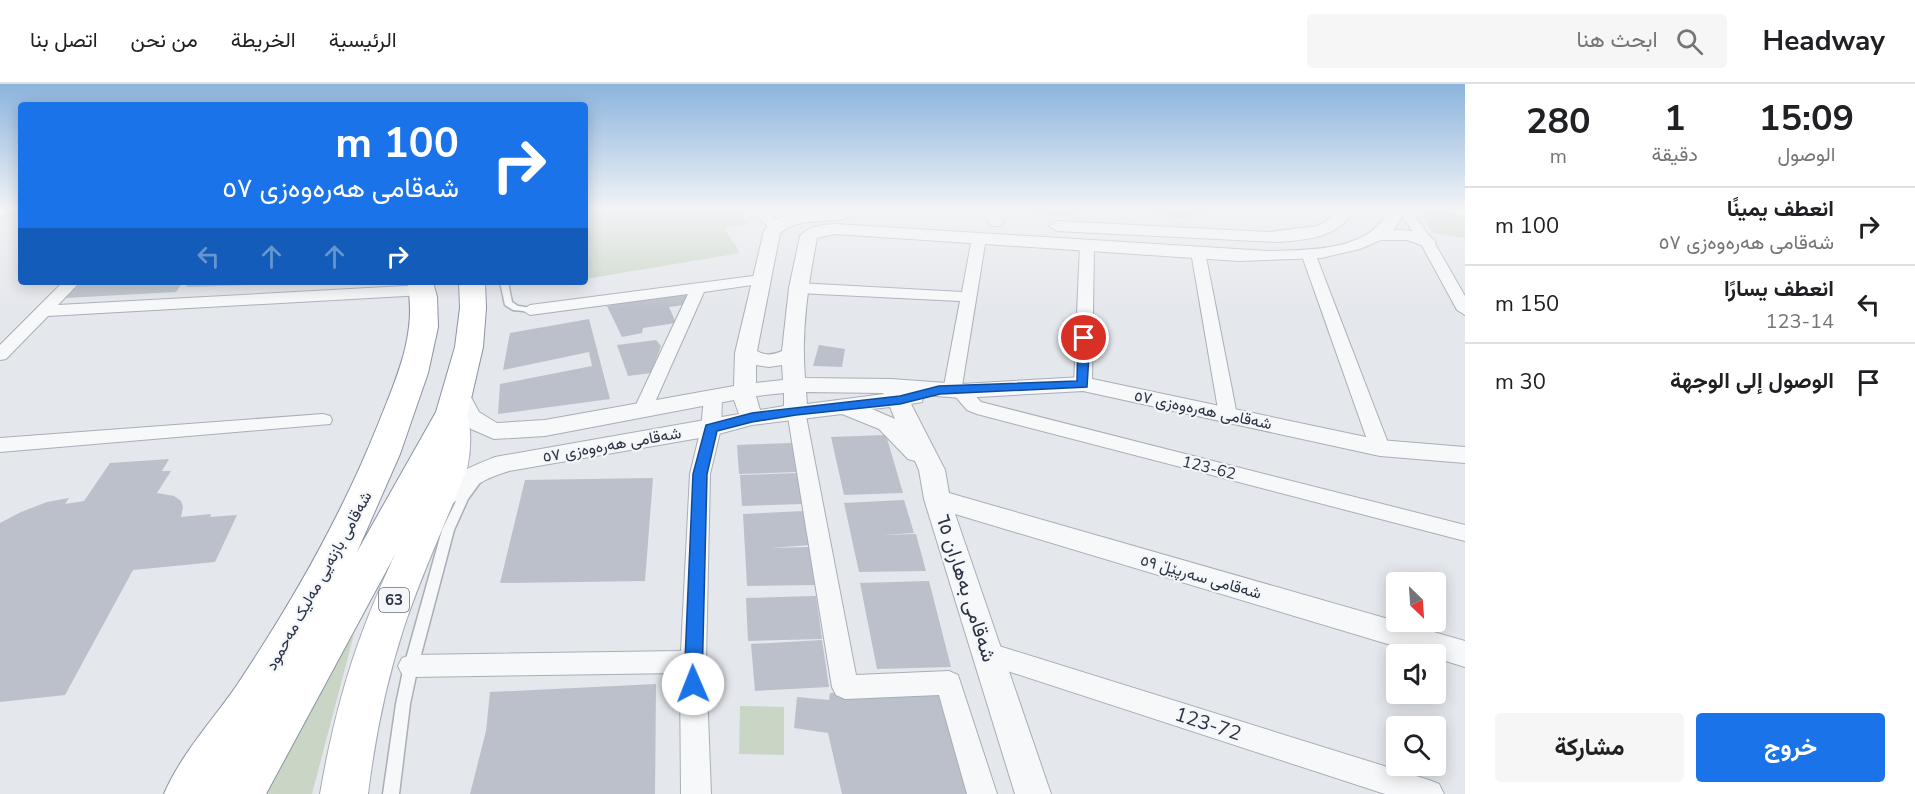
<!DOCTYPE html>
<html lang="ar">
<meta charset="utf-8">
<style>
:root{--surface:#fff;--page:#f6f6f6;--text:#202124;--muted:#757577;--line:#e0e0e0;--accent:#1a73e8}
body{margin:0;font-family:"Nunito Sans",Vazirmatn,sans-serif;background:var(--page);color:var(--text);direction:rtl;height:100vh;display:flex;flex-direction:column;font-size:22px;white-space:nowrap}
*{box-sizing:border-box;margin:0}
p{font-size:20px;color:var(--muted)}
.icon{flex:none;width:33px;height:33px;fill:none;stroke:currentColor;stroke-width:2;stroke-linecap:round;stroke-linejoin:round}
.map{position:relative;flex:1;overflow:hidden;direction:ltr}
.details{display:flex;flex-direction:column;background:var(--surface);width:450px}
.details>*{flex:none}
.top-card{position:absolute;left:18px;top:18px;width:570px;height:183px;border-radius:6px;box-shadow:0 3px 15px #0003;direction:rtl;background:#1a73e8;color:#fff;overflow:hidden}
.needle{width:39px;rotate:155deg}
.controls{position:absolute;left:1386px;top:488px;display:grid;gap:12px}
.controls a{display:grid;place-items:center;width:60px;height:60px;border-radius:6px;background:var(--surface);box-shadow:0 3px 15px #0003;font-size:30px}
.pin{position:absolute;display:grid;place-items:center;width:51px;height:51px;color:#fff;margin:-26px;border:3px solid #fff;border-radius:50%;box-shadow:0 2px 6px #0007}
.me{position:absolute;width:66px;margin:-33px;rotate:359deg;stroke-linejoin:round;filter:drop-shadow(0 0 4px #0008)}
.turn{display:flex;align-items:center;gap:21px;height:126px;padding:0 30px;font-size:27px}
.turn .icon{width:78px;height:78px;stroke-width:2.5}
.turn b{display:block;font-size:42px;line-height:51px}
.lanes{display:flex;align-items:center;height:57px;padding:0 30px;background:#0003;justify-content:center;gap:30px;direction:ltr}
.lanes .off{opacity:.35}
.eta{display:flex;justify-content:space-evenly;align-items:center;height:102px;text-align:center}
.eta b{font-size:36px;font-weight:700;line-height:42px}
.action{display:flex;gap:12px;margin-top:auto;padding:12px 30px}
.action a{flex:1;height:69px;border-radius:6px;background:var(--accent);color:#fff;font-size:24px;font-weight:700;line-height:69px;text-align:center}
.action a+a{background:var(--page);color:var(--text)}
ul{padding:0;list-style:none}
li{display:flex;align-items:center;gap:18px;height:78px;padding:0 30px;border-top:2px solid var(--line)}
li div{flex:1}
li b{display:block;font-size:22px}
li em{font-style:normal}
header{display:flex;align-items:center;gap:36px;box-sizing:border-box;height:84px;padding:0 30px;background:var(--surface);border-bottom:2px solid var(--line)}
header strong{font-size:28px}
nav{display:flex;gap:33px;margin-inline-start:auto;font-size:21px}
.search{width:420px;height:54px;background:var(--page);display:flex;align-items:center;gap:15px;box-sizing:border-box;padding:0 21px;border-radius:6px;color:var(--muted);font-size:22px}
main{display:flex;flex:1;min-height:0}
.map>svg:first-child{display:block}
.green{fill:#c9d6c5}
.building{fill:#bbc0ca}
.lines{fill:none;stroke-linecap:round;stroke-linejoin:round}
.service-casing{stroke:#a9aeb7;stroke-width:3}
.minor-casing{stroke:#a9aeb7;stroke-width:2}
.tertiary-casing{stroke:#a9aeb7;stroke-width:2}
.primary-casing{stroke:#a3abb8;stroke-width:2}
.trunk-casing{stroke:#8b94a3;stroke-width:2}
.service{fill:#f7f8fa;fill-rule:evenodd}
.minor{fill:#f7f8fa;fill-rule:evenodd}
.tertiary{fill:#f7f8fa;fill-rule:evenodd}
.primary{fill:#fff;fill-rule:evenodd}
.trunk{fill:#fff;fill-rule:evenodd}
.route{fill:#1a73e8;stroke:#114b97;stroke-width:1.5}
.labels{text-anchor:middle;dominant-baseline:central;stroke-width:4.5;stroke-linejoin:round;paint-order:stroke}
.shield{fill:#f4f6f9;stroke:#676e7b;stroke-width:1.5}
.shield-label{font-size:15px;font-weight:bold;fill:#2b3445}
.street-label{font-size:16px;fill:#2b3445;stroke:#f4f6f9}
.near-street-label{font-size:20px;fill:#2b3445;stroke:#f4f6f9}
</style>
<header>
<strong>Headway</strong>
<div class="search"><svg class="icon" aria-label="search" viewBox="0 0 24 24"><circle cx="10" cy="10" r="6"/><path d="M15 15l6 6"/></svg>ابحث هنا</div>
<nav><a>الرئيسية</a><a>الخريطة</a><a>من نحن</a><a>اتصل بنا</a></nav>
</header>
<main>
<section class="details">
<div class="eta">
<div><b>15:09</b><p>الوصول</p></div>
<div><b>1</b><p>دقيقة</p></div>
<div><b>280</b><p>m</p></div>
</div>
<ul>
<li><svg class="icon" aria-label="right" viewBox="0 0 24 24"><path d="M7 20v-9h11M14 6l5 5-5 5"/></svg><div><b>انعطف يمينًا</b><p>شەقامی هەرەوەزی ٥٧</p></div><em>100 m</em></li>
<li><svg class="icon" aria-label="left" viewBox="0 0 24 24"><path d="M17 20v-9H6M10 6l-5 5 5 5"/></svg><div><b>انعطف يسارًا</b><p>123-14</p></div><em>150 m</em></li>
<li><svg class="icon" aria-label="arrive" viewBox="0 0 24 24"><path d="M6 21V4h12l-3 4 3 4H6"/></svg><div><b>الوصول إلى الوجهة</b></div><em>30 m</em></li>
</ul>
<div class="action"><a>خروج</a><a>مشاركة</a></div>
</section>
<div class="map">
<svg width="1465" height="710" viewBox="0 0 1465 710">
<rect width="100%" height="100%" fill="#e4e7ec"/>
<g class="green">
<path d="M 585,126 L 736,126 L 747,140 L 724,144 L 740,169 L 585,195 Z"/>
<path d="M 1419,126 L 1465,131 L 1465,154 L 1432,149 Z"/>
<path d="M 354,550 L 312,710 L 253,710 Z"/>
<path d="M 740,622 L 784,623 L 784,671 L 739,670 Z"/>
</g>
<g class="building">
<path d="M 711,126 L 729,126 L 733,131 L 717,134 Z"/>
<path d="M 1033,126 L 1074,126 L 1077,129 L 1068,129 L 1070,132 L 1047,132 L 1045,129 L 1035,129 Z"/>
<path d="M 1146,126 L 1201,126 L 1205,129 L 1188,131 L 1190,133 L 1171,133 L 1168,130 L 1148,128 Z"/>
<path d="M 80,198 L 183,198 L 176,208 L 65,214 Z"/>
<path d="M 190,198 L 259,198 L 253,201 L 186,203 Z"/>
<path d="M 692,206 L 684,221 L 669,223 L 676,239 L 643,244 L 642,249 L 622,253 L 607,222 Z"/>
<path d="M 589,235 L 610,315 L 498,330 L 500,300 L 592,282 L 589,268 L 503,286 L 510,249 Z"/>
<path d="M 656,256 L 661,262 L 651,289 L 628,292 L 617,261 Z"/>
<path d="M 819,261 L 845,265 L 842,283 L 813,282 Z"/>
<path d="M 886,351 L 903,409 L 844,411 L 831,353 Z"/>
<path d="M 792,359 L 797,388 L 739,390 L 737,361 Z"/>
<path d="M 169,375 L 162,387 L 171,387 L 157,409 L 174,412 L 181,417 L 183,423 L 181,433 L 211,430 L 210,433 L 237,431 L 215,478 L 133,486 L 65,611 L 0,618 L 0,439 L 21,428 L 47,418 L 69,414 L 65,420 L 84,417 L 110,379 Z"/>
<path d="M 798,389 L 803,420 L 742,422 L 740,391 Z"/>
<path d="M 653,394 L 645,497 L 500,499 L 525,396 Z"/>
<path d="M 904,416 L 914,449 L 881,451 L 916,450 L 926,487 L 859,488 L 844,419 Z"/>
<path d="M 804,427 L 810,461 L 770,464 L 811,463 L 816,501 L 747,502 L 743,430 Z"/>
<path d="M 929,497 L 951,583 L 877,585 L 860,499 Z"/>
<path d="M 816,512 L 822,555 L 748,557 L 746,514 Z"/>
<path d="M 822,556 L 829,603 L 755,607 L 751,560 Z"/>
<path d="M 656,600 L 655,710 L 470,710 L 486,647 L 490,608 Z"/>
<path d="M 944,605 L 971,710 L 842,710 L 828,649 L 794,644 L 797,613 L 829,616 L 830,609 Z"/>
</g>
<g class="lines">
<g class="service-casing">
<g id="service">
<path d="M 500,198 L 508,198 L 512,218 L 518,222 L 533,224 L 533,228 L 513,226 L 505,221 Z"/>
<path d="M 475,393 L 479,394 L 481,397 L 468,415 L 454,446 L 418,582 L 410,620 L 399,710 L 383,710 L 396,620 L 404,582 L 442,446 L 459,411 L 471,394 Z"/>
</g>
</g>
<g class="minor-casing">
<g id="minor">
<path d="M 0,126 L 16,126 L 14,129 L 0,132 Z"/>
<path d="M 751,126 L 764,126 L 783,143 L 776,147 L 771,146 Z"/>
<path d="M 982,126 L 994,126 L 1003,139 L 1001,142 L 991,142 Z"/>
<path d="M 1398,126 L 1410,126 L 1434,158 L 1465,212 L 1465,231 L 1457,226 L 1420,158 Z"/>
<path d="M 1440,126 L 1465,126 L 1465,132 L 1447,130 Z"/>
<path d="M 979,150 L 986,154 L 962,302 L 967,303 L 981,318 L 1465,441 L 1465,457 L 977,330 L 967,326 L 955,312 L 946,311 L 943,307 L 960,217 L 798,209 L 790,204 L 798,199 L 962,208 L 972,154 Z"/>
<path d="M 1087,156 L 1094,160 L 1092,300 L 1089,304 L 1077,304 L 1074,300 L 1080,160 Z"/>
<path d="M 1198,164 L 1205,168 L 1237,331 L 1235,335 L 1221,335 L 1219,331 L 1191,168 Z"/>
<path d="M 1308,165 L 1315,169 L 1390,364 L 1387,369 L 1380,371 L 1373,369 L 1370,364 L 1301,169 Z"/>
<path d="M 761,191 L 766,193 L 769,196 L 766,199 L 704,208 L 651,327 L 649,331 L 635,331 L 633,327 L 688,210 L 530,231 L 522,226 L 530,221 Z"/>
<path d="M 63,198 L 80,198 L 58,221 L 423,201 L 431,206 L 423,211 L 48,232 L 6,275 L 0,276 L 0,261 Z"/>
<path d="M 713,308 L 719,310 L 722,314 L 721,344 L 710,390 L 706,578 L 711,710 L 681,710 L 680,589 L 411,593 L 402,590 L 398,582 L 402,574 L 411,571 L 681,567 L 690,390 L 701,344 L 704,314 L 707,310 Z"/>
<path d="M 796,321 L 803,323 L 805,327 L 856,591 L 949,587 L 958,591 L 997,710 L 967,710 L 939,611 L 845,615 L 836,611 L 832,603 L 787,327 L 789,323 Z"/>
<path d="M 323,330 L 330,332 L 332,336 L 330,340 L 0,368 L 0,354 Z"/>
<path d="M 986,558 L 1429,696 L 1439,700 L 1444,710 L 1385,710 L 986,580 L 977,577 L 973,569 L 977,561 Z"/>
</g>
</g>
<g class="tertiary-casing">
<g id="tertiary">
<path d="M 834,126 L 849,128 L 851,131 C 841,142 802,130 780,149 L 757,267 C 765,272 773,271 782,267 L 789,204 L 800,152 C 809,142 822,141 835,140 L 1268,167 C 1307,166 1370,168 1389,126 L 1405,126 L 1394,146 C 1407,146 1427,147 1436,158 L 1433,162 L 1427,163 L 1407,156 L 1381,156 L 1360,165 L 1321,174 L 1239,177 L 835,150 L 817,154 C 808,201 801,247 805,294 L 891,295 L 961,300 L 1083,293 L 1380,356 L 1465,363 L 1465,379 L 1380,372 L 1083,307 L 961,314 L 924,311 L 922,318 L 911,320 L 945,386 L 949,409 L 1465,557 L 1465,583 L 1436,574 L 1436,570 L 1421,570 L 955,430 L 1051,710 L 1015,710 L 924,415 L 919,386 L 915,377 L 908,375 L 879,345 L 842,330 L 752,341 L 711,352 L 509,387 C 500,390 490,393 482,398 C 464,407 450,430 428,424 L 424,417 C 436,396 473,382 495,373 L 739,330 L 734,316 L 545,352 L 494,355 L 471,345 L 462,337 L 447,309 L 450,304 L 458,302 L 466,304 L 479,328 L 497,339 L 545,336 L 734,302 L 735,269 L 764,147 C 779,126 810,125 834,126 ZM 756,281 L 769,283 L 782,281 L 783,296 L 756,299 ZM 806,308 L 883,309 L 884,310 L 807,320 ZM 784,309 L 784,322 L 760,326 L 756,312 ZM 890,323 L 895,335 L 872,325 Z"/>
<path d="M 1337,126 L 1353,126 C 1339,154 1306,156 1278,158 L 1057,147 L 1049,142 L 1057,137 L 1269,148 L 1317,142 L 1327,137 Z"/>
</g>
</g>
<g class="primary-casing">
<path id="primary" d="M 452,318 L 463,321 C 473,337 471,367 467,385 C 446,438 422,489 404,543 C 386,598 375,653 368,710 L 320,710 C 330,652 344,595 365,541 C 385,488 411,437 435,385 C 439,366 432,335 441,321 Z"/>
</g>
<g class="trunk-casing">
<path id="trunk" d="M 407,198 L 433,198 L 437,213 L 438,243 L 428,289 L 400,370 L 357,468 L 436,328 L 455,263 L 460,224 L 459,198 L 485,198 L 486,224 L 483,263 L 468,328 L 432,402 L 266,710 L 164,710 C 181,670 213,636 237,601 C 293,517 342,431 379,338 C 397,293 418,247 407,198 Z"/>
</g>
<use href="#service" class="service"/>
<use href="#minor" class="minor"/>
<use href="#tertiary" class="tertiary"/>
<use href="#primary" class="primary"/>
<use href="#trunk" class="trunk"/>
</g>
<linearGradient id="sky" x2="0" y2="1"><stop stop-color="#8bb4dd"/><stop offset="0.56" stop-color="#f3f4f6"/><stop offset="1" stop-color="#f3f4f6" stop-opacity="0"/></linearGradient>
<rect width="1465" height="225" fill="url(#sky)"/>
<path class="route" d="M 1084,250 L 1090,254 L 1087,303 L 940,310 L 900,320 L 796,331 L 752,338 L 717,347 L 707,390 L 702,600 L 700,606 L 693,609 L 687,606 L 684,600 L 693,390 L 706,341 L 752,329 L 900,312 L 939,302 L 1077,297 L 1078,254 Z"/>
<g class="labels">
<rect class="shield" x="379" y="504" width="30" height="24" rx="4.5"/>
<g class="shield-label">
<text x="394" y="516">63</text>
</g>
<g class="street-label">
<text transform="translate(1203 326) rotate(12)">شەقامی هەرەوەزی ٥٧</text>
<text transform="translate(612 361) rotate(-10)">شەقامی هەرەوەزی ٥٧</text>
<text transform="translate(1209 384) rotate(14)">123-62</text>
<text transform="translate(1201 493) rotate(16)">شەقامی سەرپێڵ ٥٩</text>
<text transform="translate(319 497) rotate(-61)">شەقامی بازنەیی مەلیک مەحمود</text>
</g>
<g class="near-street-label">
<text transform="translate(966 504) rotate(72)">شەقامی بەهاران ٦٥</text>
<text transform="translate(1208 640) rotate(18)">123-72</text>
</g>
</g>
</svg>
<div class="controls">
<a><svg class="needle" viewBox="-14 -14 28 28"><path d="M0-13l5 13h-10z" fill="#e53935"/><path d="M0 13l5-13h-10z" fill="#757577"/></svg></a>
<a><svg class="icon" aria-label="sound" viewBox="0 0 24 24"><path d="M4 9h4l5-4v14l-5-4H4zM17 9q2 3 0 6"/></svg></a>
<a><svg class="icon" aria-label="search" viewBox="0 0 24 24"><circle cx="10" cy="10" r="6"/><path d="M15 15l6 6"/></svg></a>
</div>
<div class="pin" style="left:1084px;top:254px;background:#d93025"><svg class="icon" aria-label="arrive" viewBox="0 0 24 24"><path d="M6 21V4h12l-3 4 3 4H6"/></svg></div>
<svg class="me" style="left:693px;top:600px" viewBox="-20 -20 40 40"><circle r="19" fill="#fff"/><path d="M0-13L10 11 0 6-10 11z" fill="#1a73e8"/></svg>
<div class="top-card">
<div class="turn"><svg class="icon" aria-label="right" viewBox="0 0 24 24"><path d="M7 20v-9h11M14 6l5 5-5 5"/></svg><div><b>100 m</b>شەقامی هەرەوەزی ٥٧</div></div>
<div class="lanes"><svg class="icon off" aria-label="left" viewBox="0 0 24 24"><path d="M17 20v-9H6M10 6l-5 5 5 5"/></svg><svg class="icon off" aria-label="ahead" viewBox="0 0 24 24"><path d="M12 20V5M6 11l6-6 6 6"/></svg><svg class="icon off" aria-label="ahead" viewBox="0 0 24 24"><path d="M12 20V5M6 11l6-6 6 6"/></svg><svg class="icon" aria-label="right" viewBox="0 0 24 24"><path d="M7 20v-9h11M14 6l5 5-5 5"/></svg></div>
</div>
</div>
</main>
